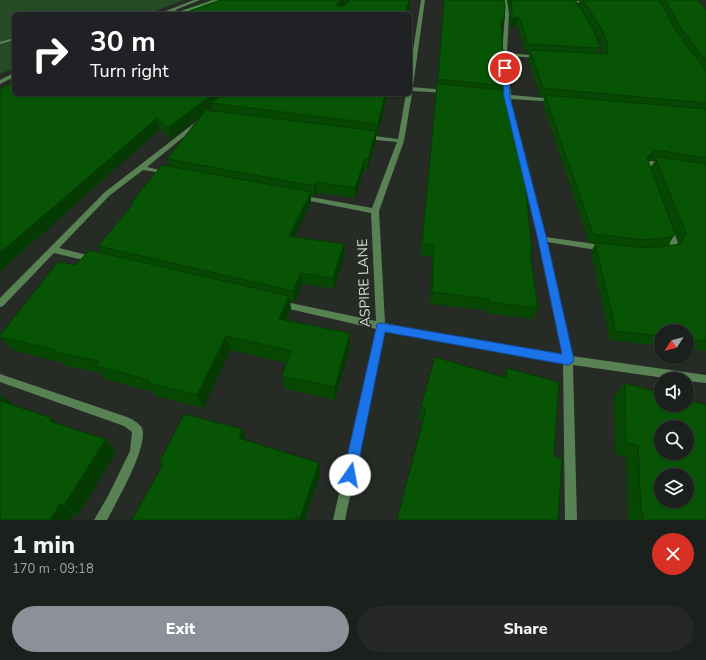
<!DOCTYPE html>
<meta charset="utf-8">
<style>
:root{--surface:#1c201c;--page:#252825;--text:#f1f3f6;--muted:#a0a3a3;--line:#3a3e3b;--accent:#8c9099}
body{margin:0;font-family:"Nunito Sans",sans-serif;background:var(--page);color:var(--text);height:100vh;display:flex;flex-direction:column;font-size:15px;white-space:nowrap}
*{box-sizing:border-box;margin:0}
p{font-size:13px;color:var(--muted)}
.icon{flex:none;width:22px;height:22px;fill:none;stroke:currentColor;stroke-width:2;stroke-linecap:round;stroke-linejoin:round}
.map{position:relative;height:520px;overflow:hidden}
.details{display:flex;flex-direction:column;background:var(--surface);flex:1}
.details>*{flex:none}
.guide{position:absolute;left:12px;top:12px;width:400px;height:84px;border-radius:6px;box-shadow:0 1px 3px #0004,0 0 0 1px var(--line);background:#202124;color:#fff;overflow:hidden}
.needle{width:26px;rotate:234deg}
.fabs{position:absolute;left:654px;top:324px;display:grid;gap:8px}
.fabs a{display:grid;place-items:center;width:40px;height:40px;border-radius:50%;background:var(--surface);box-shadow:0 1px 3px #0004,0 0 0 1px var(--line);font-size:20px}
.pin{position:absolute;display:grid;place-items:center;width:34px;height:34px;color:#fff;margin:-17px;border:2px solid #fff;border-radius:50%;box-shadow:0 1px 4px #0007}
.me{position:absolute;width:44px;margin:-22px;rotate:12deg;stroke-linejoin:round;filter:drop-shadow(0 0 3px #0008)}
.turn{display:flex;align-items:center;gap:14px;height:84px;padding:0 12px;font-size:18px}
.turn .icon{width:52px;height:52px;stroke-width:2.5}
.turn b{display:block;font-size:28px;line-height:34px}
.round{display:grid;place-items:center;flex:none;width:42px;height:42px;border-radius:21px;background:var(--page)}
.overview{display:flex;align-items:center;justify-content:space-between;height:68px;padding:0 12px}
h1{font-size:24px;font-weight:800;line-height:30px}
.button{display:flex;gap:8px;margin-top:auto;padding:8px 12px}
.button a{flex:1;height:46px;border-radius:24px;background:var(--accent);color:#fff;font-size:16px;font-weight:800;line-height:46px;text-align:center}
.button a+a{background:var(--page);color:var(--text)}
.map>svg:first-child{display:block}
.green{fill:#274b24}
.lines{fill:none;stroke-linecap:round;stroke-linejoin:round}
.stream{fill:#488c42;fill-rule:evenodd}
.minor{fill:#588254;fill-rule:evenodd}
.wall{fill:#064803;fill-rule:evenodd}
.shaded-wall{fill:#053b03}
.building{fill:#075404;stroke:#053b03;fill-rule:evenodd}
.route{fill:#1a73e8;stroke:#114b97}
.labels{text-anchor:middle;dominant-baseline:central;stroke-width:3.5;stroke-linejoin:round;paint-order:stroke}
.street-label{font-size:14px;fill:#d7dad7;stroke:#262b26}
</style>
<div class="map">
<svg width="706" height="520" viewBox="0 0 706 520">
<rect width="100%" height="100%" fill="#262b26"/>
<path class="green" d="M 0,0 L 184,0 L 147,14 L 14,14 L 14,68 L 0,74 Z"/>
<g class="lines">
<path class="stream" d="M 213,0 L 221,0 L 180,14 L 172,14 Z"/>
<g class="minor">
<path d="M 194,0 L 200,0 L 175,10 L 184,14 L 178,14 L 171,11 L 164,14 L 158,14 Z"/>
<path d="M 421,0 L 425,0 L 413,86 L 411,87 L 447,90 L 450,92 L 449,93 L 410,91 L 410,69 Z"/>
<path d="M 503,0 L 507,0 L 509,14 L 507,53 L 540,56 L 542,57 L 540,58 L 507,56 L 511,95 L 555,99 L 557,100 L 557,102 L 511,99 L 512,102 L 509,104 L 506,102 L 506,98 L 499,96 L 502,94 L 505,95 L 502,54 L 505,14 Z"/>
<path d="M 583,0 L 599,0 L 577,3 L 580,10 L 576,11 L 573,2 Z"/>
<path d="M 14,38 L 14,40 L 0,44 L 0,42 Z"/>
<path d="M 14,73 L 14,77 L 0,84 L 0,80 Z"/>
<path d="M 410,93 L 412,94 L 404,141 L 379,211 L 385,323 L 492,344 L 562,355 L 538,239 L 515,139 L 518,137 L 521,139 L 545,237 L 603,245 L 607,248 L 603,251 L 547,242 L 572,356 L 706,375 L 706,383 L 687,381 L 687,379 L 672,379 L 573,365 L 577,520 L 565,520 L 563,363 L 492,351 L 385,331 L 345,520 L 333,520 L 376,329 L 281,307 L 278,306 L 277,304 L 278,302 L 281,301 L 376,321 L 371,213 L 300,199 L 296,197 L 300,195 L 372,208 L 397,142 L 366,139 L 363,137 L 366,135 L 398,139 L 406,94 L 410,94 Z"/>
<path d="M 201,118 L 204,120 L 203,121 L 147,167 L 169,172 L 169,174 L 143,170 L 109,196 L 59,248 L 95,257 L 96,259 L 95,261 L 92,262 L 54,253 L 3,306 L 0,307 L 0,298 L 105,192 Z"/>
<path d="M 650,161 L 664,162 L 667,164 L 664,166 L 652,165 L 649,168 L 651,173 L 648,175 L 646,174 L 643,168 L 648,162 Z"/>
<path d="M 669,226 L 673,229 L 678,243 L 674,252 L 668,255 L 664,252 L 668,248 L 670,243 L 665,229 Z"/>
<path d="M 0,374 L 127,417 C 132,419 139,423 142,428 C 149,446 116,503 107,520 L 94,520 L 108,496 L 130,451 L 132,432 L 124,426 L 0,382 Z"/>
</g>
</g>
<g class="wall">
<path d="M 444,0 L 502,28 L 501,29 L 505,86 L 504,89 L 532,253 L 531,257 L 538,308 L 533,319 L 485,313 L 485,310 L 430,304 L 432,257 L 420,255 L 437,88 Z"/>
<path d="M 507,0 L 578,0 L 576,1 L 588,21 L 578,5 L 580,0 L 698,0 L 706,10 L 706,351 L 687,349 L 687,331 L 661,331 L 661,346 L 610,340 L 591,252 L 595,244 L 589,243 L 543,104 L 544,98 L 541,97 L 528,59 L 530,53 L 526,53 L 517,25 L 510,27 L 510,14 ZM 595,31 L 600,40 L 604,54 L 598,53 L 600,48 ZM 650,160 L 655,160 L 651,168 L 679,242 L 679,244 L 668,246 L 673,237 L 648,161 Z"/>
<path d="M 0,89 L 14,94 L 388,94 L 377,135 L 376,135 L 376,141 L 367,170 L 364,170 L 355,198 L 317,193 L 315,196 L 311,195 L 311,203 L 295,237 L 345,255 L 334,289 L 303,284 L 295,302 L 290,300 L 291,310 L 287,321 L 350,333 L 350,347 L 335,400 L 285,389 L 282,376 L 286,363 L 231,350 L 203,408 L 156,396 L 153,392 L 105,379 L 101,373 L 65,366 L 63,363 L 12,350 L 0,337 L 0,335 L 76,265 L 102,253 L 98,246 L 132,206 L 131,203 L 169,166 L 167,159 L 201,115 L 171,139 L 160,129 L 15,258 L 0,272 ZM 212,107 L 213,111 L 208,110 Z"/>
<path d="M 507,368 L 554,456 L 418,419 L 421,406 L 503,377 Z"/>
<path d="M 625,383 L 706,520 L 628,520 L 626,457 L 615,454 L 614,396 Z"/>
<path d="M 3,396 L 12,404 L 57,424 L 116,452 L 78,515 L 74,514 L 0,520 Z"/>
<path d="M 242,429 L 247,440 L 319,463 L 320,475 L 305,520 L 132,520 L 162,467 L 159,463 Z"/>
</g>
<g class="shaded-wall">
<path d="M 341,0 L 356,0 L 337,13 L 337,4 Z"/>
<path d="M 409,0 L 411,0 L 407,14 L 406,14 Z"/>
<path d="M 519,17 L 517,25 L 510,27 L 512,19 Z"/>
<path d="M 504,20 L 502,28 L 499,29 L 501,21 Z"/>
<path d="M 213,94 L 229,94 L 211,103 L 212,107 L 171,139 L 168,128 Z"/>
<path d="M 385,94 L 388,94 L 377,135 L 378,124 Z"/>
<path d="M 157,118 L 160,129 L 15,258 L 0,272 L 0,253 Z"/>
<path d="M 376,131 L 376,141 L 367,170 L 368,160 Z"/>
<path d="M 655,150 L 650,160 L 642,167 L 647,158 Z"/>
<path d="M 365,159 L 364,170 L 355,198 L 355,188 Z"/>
<path d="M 316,182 L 317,193 L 315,196 L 314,186 Z"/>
<path d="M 311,192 L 311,203 L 290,247 L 289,236 Z"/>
<path d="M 344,244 L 345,255 L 334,289 L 333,278 Z"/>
<path d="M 301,273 L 303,284 L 295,302 L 293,291 Z"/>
<path d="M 289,296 L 291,310 L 281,333 L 279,319 Z"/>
<path d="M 350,333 L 350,347 L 335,400 L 335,387 Z"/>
<path d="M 226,336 L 231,350 L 203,408 L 197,395 Z"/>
<path d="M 3,396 L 18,410 L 0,401 Z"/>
<path d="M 52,418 L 65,431 L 49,421 Z"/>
<path d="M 242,429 L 247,442 L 239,438 Z"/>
<path d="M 106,439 L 116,452 L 78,515 L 64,505 Z"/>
<path d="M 319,463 L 320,475 L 305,520 L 300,520 L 300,518 Z"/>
<path d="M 60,504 L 74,514 L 71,520 L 50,520 Z"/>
</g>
<g class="building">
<path d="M 220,0 L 341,0 L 337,4 L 337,6 L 344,6 L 350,0 L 409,0 L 406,14 L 182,14 Z"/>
<path d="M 444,0 L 504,0 L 505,6 L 504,20 L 501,21 L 505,86 L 438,79 Z"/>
<path d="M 511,0 L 575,0 L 594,30 L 600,48 L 528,44 L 519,17 L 512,19 L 512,6 Z"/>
<path d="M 583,0 L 659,0 L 676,31 L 706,71 L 706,103 L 543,88 L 530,50 L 607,54 L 608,46 L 603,31 Z"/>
<path d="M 665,0 L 698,0 L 706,10 L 706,61 L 682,29 Z"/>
<path d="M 9,84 L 14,86 L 14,94 L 213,94 L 168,128 L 157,118 L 0,253 L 0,89 Z"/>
<path d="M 437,84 L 506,90 L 518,138 L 526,190 L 532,253 L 530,253 L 538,308 L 489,302 L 489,299 L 432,292 L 434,245 L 422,244 Z"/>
<path d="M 224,94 L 385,94 L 378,124 L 211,103 Z"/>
<path d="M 545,95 L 706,109 L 706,158 L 655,150 L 647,158 L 675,233 L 673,237 L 646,240 L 593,234 Z"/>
<path d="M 206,110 L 376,131 L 368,160 L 365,159 L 355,188 L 316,182 L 314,186 L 167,159 Z"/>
<path d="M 658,157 L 706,164 L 706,341 L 687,339 L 687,331 L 661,331 L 661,336 L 616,331 L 595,243 L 650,248 L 681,244 L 686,233 L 656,159 Z"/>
<path d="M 162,165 L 311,192 L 289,236 L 344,244 L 333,278 L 301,273 L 293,291 L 98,246 L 134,203 L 131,203 Z"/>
<path d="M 89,250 L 289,296 L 279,319 L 350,333 L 335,387 L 282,376 L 291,351 L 226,336 L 197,395 L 148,383 L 149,380 L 96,366 L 99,361 L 54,352 L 55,350 L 0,337 L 0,335 L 58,262 L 76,265 Z"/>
<path d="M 435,357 L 506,378 L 507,368 L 559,382 L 554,456 L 562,459 L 558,520 L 397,520 L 426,408 L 421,406 Z"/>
<path d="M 625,383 L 661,393 L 661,405 L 687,405 L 687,400 L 706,405 L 706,520 L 643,520 L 643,513 L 641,512 L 638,446 L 626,442 ZM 661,427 L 687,427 L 687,453 L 661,453 ZM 661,475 L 687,475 L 687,501 L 661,501 Z"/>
<path d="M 0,396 L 3,396 L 0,400 Z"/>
<path d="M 0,401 L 52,418 L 49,421 L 106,439 L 64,505 L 60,504 L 50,520 L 0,520 Z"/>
<path d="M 184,414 L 242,429 L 239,438 L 319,463 L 300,518 L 296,517 L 295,520 L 132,520 L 163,464 L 159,463 Z"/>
</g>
<path class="route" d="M 505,66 L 508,68 L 510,97 L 547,240 L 574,360 L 572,363 L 568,365 L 385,332 L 356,475 L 354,480 L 350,481 L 345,480 L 343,475 L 377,324 L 381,323 L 562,354 L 538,240 L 504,97 L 502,68 Z"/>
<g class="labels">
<g class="street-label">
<text transform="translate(364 283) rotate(-92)">ASPIRE LANE</text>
</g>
</g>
</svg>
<div class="fabs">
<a><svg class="needle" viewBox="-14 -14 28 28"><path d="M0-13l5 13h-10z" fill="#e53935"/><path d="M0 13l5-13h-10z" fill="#a0a3a3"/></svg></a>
<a><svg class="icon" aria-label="sound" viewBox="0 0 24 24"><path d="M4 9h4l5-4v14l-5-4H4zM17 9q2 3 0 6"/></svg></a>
<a><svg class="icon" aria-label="search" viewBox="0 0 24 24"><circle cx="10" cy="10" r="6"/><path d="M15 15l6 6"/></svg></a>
<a><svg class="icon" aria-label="layers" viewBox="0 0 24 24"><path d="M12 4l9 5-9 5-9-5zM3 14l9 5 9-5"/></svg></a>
</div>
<div class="pin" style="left:505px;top:68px;background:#d93025"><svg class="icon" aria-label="arrive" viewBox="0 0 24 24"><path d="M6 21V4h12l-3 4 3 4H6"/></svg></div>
<svg class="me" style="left:350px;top:475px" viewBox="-20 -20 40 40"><circle r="19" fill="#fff"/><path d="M0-13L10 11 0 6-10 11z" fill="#1a73e8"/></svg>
<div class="guide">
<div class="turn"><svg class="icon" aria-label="right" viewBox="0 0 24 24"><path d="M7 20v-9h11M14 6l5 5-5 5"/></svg><div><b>30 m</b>Turn right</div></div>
</div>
</div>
<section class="details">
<div class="overview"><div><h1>1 min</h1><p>170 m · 09:18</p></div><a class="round" style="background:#d93025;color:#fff"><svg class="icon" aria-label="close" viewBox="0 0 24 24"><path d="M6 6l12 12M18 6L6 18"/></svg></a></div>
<div class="button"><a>Exit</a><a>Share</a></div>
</section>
